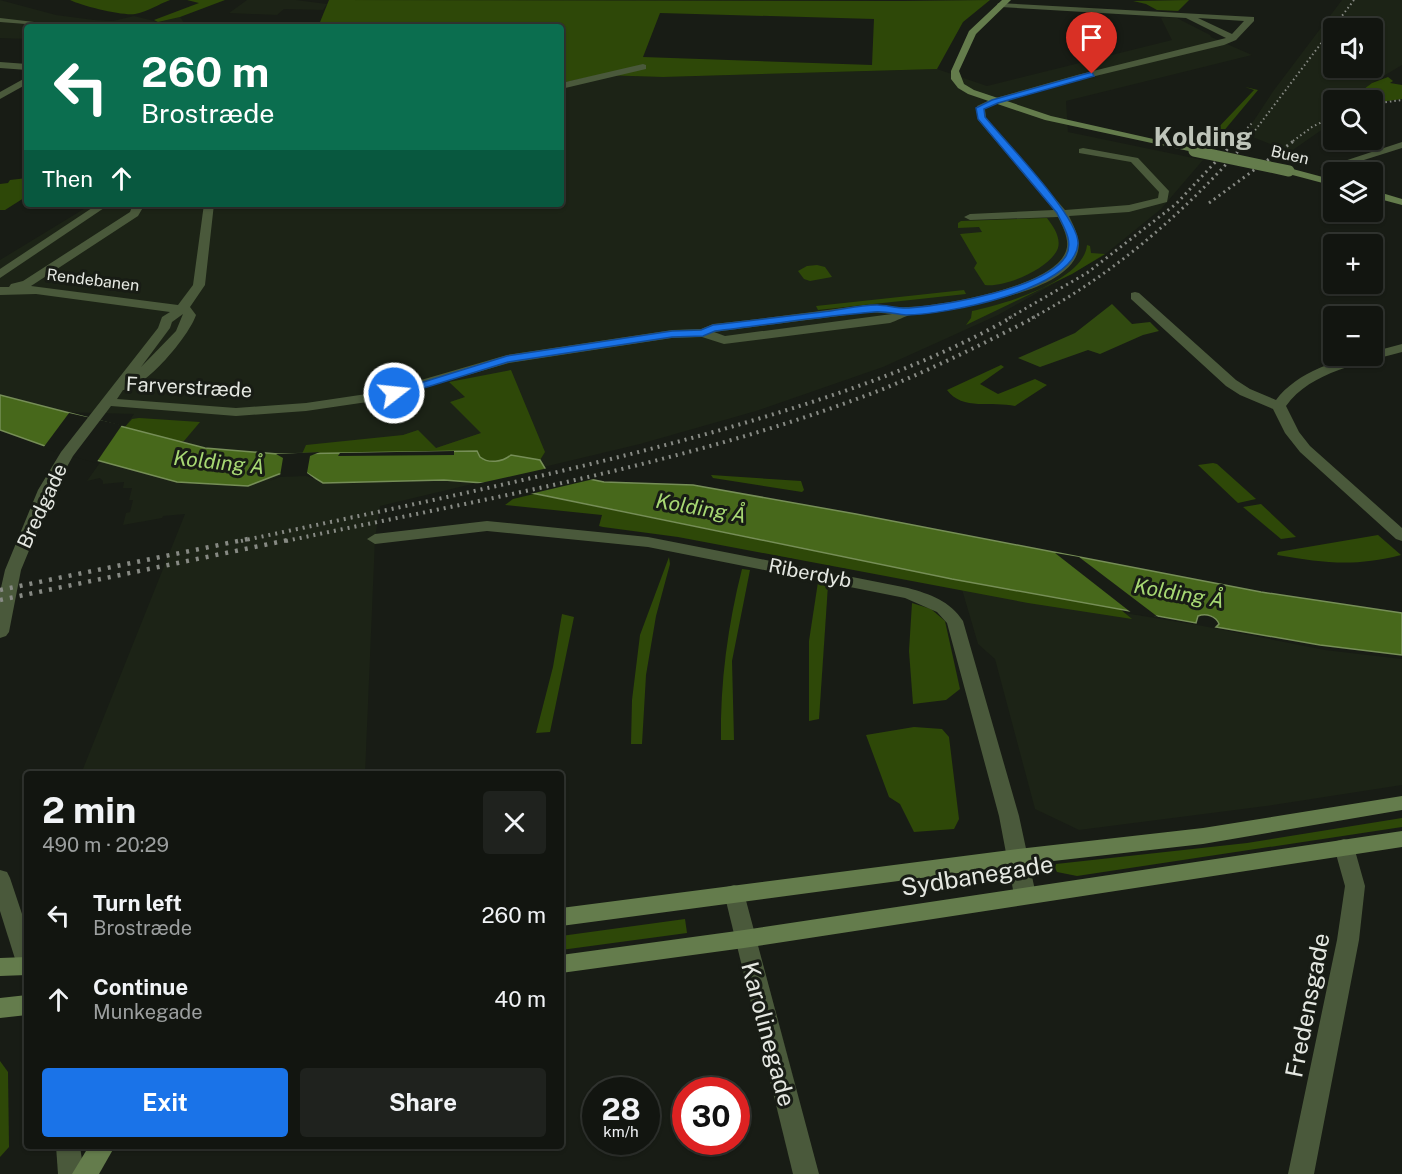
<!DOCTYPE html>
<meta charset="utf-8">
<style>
:root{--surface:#121510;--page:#1f221e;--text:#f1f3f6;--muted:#9c9f9f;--line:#313430;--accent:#1a73e8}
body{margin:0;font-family:"Public Sans",sans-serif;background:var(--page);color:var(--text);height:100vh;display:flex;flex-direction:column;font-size:22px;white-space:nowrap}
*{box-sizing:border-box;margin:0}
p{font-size:20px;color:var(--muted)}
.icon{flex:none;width:33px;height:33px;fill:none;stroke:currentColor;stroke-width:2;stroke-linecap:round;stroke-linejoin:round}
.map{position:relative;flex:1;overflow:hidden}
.details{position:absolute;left:24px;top:771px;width:540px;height:378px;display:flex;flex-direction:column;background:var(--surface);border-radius:6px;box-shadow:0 2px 4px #0004,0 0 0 2px var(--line)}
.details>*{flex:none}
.hud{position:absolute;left:24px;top:24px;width:540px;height:183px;border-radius:6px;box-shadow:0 2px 4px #0004,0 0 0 2px var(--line);background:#0b6e4f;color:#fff;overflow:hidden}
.tools{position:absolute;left:1323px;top:18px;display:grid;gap:12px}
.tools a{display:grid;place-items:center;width:60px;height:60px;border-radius:6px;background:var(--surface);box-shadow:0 2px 4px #0004,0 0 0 2px var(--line);font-size:30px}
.speed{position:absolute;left:582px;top:1077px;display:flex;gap:12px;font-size:30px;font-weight:700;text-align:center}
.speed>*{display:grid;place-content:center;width:78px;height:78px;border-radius:50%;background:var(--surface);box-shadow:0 2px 4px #0004,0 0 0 2px var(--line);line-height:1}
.speed small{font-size:15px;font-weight:400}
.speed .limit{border:9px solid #d22;background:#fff;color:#111}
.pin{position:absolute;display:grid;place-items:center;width:51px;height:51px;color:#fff;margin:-62px -26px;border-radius:50% 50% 50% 0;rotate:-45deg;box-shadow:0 0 6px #0007}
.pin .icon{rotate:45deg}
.me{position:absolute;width:66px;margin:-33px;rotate:74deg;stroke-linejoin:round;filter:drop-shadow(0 0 4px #0008)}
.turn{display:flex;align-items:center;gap:21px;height:126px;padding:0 18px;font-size:27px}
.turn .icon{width:78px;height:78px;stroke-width:2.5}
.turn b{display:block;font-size:42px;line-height:51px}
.then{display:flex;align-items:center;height:57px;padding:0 18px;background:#0003;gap:12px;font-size:22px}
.round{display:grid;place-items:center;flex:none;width:63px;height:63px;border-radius:6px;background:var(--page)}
.summary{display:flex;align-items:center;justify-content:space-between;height:102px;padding:0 18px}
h1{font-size:36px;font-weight:700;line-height:45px}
.button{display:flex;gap:12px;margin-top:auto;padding:12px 18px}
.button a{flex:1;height:69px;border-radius:6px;background:var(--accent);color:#fff;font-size:24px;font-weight:700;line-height:69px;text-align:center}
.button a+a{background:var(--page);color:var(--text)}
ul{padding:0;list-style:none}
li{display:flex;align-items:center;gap:18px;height:84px;padding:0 18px}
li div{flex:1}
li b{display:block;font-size:22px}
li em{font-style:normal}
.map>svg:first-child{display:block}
.built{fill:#1c2316;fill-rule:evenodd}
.green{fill:#2e4808;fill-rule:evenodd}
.forest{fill:#314a10}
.water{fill:#47681b;stroke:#768e57;stroke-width:1.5}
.pier{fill:#181c15}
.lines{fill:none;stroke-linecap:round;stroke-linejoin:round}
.minor{fill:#4a593b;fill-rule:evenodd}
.tertiary{fill:#4a593b;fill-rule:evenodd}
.secondary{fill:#647c4c;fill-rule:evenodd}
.rail-far3{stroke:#878a84;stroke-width:2;stroke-dasharray:1.5 3;stroke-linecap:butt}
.rail-far2{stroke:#878a84;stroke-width:3;stroke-dasharray:2 4;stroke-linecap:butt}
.rail-far1{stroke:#878a84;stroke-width:4;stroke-dasharray:2 5;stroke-linecap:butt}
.rail{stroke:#878a84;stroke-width:4.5;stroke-dasharray:3 7;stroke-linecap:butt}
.secondary-bridge{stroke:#647c4c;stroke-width:11}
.route{fill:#1a73e8;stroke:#114b97;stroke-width:1.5}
.labels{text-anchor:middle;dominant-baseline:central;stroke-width:6;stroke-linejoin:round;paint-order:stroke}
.far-street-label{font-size:16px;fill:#e5e8e2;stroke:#181c15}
.street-label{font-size:20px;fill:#e5e8e2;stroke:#181c15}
.water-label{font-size:21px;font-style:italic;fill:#a7d873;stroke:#181c15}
.near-street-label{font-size:24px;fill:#e5e8e2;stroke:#181c15}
.far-town-label{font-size:27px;font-weight:bold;fill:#bfc5ba;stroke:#181c15}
</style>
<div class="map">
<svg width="1402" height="1174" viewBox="0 0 1402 1174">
<rect width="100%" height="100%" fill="#181c15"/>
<g class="built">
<path d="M 0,0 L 56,15 L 94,20 L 113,21 L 134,16 L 158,22 L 180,17 L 187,27 L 27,27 L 27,39 L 0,38 Z"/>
<path d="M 247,0 L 296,0 L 327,4 L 323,10 L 284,9 L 277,15 L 229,13 Z"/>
<path d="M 1342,0 L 1402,0 L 1402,65 L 1372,83 L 1349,100 L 1334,100 L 1333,122 L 1290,152 L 1245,134 L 1274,90 ZM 1334,28 L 1372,28 L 1372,68 L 1334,68 Z"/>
<path d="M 1165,17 L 1177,18 L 1210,35 L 1211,37 L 1252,55 L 1066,101 L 1068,132 L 1203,160 L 1161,209 L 1103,256 L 998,315 L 883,367 L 756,411 L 640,444 L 380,506 L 375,539 L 365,774 L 81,774 L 185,514 L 163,516 L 162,518 L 123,525 L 126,513 L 130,512 L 133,500 L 129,500 L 132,488 L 123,488 L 124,482 L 103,484 L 103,481 L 100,478 L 87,481 L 134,414 L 59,412 L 0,395 L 0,260 L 92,204 L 561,204 L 561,83 L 599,75 L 663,77 L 937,69 L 987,86 L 1172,40 L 1161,18 Z"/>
<path d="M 961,586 L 1203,626 L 1325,650 L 1402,659 L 1402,785 L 1273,805 L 1079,830 L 1035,809 L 995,659 L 978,644 Z"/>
</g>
<g class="green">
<path d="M 70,0 L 170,0 C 159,4 147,12 135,14 C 123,16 82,6 70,0 Z"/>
<path d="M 187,0 L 225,0 L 180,17 L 158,22 L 154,20 L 199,3 Z"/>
<path d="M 329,0 L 902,1 L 990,0 L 963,22 L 937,69 L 663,77 L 599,75 L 561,83 L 561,27 L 318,27 ZM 660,13 L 874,19 L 872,65 L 643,57 Z"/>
<path d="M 1189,0 L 1178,11 L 1157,10 L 1146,4 L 1133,1 Z"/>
<path d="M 1388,77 L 1393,81 L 1390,83 L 1402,85 L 1402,99 L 1373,103 L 1372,100 L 1349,100 L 1372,83 Z"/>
<path d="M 1245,87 L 1258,90 L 1217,139 L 1212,138 L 1215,134 L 1207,132 L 1216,130 L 1254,90 Z"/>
<path d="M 27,178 L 27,196 L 5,210 L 0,210 L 0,184 L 8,183 L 10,180 Z"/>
<path d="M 1047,218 C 1053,226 1061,237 1058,248 C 1051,268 1005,288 985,285 L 974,268 L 977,263 L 960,234 L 982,232 L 979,227 L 958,228 L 958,223 L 961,221 Z"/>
<path d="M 1087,245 L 1090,246 L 1091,253 L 1105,254 L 1072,274 L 966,325 L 971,318 L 972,311 C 998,306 1084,282 1087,245 Z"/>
<path d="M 817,265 L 825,267 L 832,277 L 810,281 L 804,279 L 798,271 L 807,266 Z"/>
<path d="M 964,290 L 966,294 L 818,310 L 816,306 Z"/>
<path d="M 1001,365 L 1004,367 L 980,384 L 998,394 L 1035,379 L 1047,385 L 1015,406 C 993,401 962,411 947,390 Z"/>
<path d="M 511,370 L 545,452 L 540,460 L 511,455 C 502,462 489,464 480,457 L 477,451 L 302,454 L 306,445 L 403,435 L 418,430 L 436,448 L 481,433 L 450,402 L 465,397 L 449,382 Z"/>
<path d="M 139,418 L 200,422 L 184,441 L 180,442 L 124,428 L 132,419 Z"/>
<path d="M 1213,463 L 1217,464 L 1256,499 L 1238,503 L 1198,465 Z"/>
<path d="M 711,475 L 801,481 L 804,490 L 802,492 L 713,478 Z"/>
<path d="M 534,494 L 952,579 L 1120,609 L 1132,619 L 1028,603 L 678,537 L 603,527 L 599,526 L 602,515 L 505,505 L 513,499 Z"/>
<path d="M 1261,504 L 1296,537 L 1281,539 L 1243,507 Z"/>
<path d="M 1378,535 L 1401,555 C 1354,567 1324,563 1277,555 L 1278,552 Z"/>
<path d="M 669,557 L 670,564 L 656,616 L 646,675 L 642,744 L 631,744 L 632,700 L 640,635 Z"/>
<path d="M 742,569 L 750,570 L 732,661 L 734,740 L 721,740 C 720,683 728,624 742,569 Z"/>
<path d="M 818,582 L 828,585 L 819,719 L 809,721 L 809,641 Z"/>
<path d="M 912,603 L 931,609 L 945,621 L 960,689 L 946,700 L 913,704 L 909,651 Z"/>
<path d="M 562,614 L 574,617 L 550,732 L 536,733 L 553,667 Z"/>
<path d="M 914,727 L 942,729 L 949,737 L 959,819 L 954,829 L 914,832 L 900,804 L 889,797 L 866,735 Z"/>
<path d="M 1402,818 L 1402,827 L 1077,876 L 1057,872 L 1055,868 L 1056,864 L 1247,843 Z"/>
<path d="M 685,919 L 687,933 L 561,950 L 561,936 Z"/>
<path d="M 0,1061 L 8,1072 L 9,1147 L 0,1157 Z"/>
</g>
<path class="forest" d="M 1112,304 L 1132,324 L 1150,322 L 1159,331 L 1143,335 L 1100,354 L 1088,350 L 1040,367 L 1018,358 L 1075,333 Z"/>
<path class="water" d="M 0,395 L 205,448 L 278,454 L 477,451 L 480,457 C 489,464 502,462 511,455 L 540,460 L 546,470 L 604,482 L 693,485 L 856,514 L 1261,592 L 1402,613 L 1402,655 L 1320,645 L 1216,627 L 1219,624 C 1216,616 1206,613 1198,616 L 1196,623 L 952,579 L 483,483 L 444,480 L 323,483 L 307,473 L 279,474 L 248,486 L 177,482 L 45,446 L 0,430 Z"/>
<g class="pier">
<path d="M 69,413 L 122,425 L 96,463 L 43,448 Z"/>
<path d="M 454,451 L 454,455 L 338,456 L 340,453 Z"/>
<path d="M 320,452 L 310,456 L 307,473 L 315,479 L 306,476 L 280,477 L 269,481 L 280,476 L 283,458 L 276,454 Z"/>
<path d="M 548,468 L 598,478 L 526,495 L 476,484 Z"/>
<path d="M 1055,553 L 1079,557 L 1158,617 L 1133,614 Z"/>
</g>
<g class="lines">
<g class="minor">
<path d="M 998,3 L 1254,17 L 1254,21 L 1236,40 L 1224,45 L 1083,79 L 998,103 L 985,109 L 986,118 L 1065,210 L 1129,205 L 1158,198 L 1159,192 L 1131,162 L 1079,153 L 1079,149 L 1083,148 L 1138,158 L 1169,191 L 1167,202 L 1129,212 L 1069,216 C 1074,227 1081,239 1078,251 C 1066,297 949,307 911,315 C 904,316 897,321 890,323 L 724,344 L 702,337 L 672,338 L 509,363 L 381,400 L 306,411 L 236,416 L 111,406 L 73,456 L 54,490 L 21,570 L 9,632 L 6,636 L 0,638 L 0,592 L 5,570 L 38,490 L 61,452 L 158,328 L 162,317 L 170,312 L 36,294 L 0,295 L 0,287 L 9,287 L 11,284 L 23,281 L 130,212 L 133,204 L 145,204 L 138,216 L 31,286 L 178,305 L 193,285 L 204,204 L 214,204 L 205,285 L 190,307 L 196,315 C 189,336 146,388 123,390 L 117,399 L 236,408 L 306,403 L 380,392 L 507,355 L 672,330 L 701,329 L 713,324 C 764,319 816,311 867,305 C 881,304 894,308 908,307 C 941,306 1054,287 1066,251 C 1070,240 1063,227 1058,217 L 970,220 L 964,217 L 970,214 L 1054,210 L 978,120 L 977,106 L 992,99 L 1077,75 L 1226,38 L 1186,18 L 1001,7 L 997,5 ZM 1198,18 L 1244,21 L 1232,34 ZM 870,312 L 892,314 L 725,336 L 714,332 ZM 183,314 L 176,331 L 141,367 L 170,328 L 172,322 Z"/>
<path d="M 0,18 L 60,25 L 64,27 L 0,22 Z"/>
<path d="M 0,62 L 27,64 L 27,70 L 0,68 Z"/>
<path d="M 643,64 L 646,65 L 646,69 L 561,89 L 561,83 Z"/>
<path d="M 27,77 L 27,84 L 0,99 L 0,92 Z"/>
<path d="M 1402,142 L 1402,148 L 1329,171 L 1320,169 Z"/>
<path d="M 98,204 L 110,204 L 0,278 L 0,269 Z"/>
<path d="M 1135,292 L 1139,293 L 1236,380 L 1250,389 L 1276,400 C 1296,373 1340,356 1372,356 L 1372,352 L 1402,344 L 1402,352 C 1363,363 1311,371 1286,406 L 1299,432 L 1310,446 L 1402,528 L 1402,541 L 1396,539 L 1300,452 L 1285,433 L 1273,409 L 1240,395 L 1226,386 L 1131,299 L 1131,293 Z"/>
<path d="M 487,521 L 648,537 L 908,588 C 930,594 950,601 963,621 L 1019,816 L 1036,895 L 1032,901 L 1025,903 L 1018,901 L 1014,895 L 999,816 L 947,623 L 937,612 L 905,598 L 648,547 L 487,531 L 375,544 L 367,539 L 375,534 Z"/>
<path d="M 1344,839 L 1351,841 L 1354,847 L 1365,886 L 1359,940 L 1314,1174 L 1288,1174 L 1337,940 L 1345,886 L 1334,847 L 1337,841 Z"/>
<path d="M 0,870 L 7,872 L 10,878 L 27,929 L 27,971 L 19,969 L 16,962 L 0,911 Z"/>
<path d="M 734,885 L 741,887 L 744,893 L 819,1174 L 793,1174 L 724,893 L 727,887 Z"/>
</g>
<path class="tertiary" d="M 56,1146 L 80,1146 L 84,1174 L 58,1174 Z"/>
<g class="secondary">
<path d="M 1002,0 L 1011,0 L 976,34 L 959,71 L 964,84 L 974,90 L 1051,116 L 1198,149 L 1198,153 L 1045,120 L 968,94 L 958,88 L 951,79 L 951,71 L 969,31 Z"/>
<path d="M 1289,168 L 1334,180 L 1334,186 L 1285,173 L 1284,171 Z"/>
<path d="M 1372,190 L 1402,199 L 1402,205 L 1372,197 Z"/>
<path d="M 1402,796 L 1402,810 L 1203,844 L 1018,865 L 561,926 L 561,908 L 1018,849 L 1203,828 Z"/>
<path d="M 1402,831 L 1402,847 L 744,948 L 561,973 L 561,955 L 744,930 Z"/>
<path d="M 27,957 L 27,975 L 0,976 L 0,958 Z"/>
<path d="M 27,995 L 27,1015 L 0,1018 L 0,998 Z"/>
<path d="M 89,1146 L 115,1146 L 99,1174 L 72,1174 Z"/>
</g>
<g class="rail-far3">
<path d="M 1372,104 L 1402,100"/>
<path d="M 1235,141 L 1253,122"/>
<path d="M 1247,141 L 1354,0"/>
<path d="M 1293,141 L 1312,127 L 1334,116"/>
</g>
<g class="rail-far2">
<path d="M 1209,203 L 1295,140"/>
<path d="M 1009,318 L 1087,273 L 1176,204 L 1236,140"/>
<path d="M 1032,318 C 1116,273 1186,211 1248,140"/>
</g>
<g class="rail-far1">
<path d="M 241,541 C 400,507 560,475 717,431 C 817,402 921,369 1012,317"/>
<path d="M 286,541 C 488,498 696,463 888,387 C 938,366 987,342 1035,317"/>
</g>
<g class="rail">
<path d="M 0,590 L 248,539"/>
<path d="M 0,600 L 293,539"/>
</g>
<path class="secondary-bridge" d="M 1194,151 L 1289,171"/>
</g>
<path class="route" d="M 1092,72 L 1094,76 L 998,103 L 984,109 L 985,117 C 1004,140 1080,218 1078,244 C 1075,290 943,315 906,315 C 895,314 885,311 874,312 C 821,316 768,325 715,331 L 703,336 L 672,337 L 508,362 L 398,396 L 394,397 L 388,393 L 507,356 L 672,331 L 701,330 L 713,325 C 749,321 786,316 822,312 C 840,310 859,305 877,305 C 887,305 898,309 909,308 C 946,305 1045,289 1066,256 C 1074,241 1063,226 1057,213 L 978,119 L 976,108 L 992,100 Z"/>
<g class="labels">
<g class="far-street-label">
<text transform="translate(1290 155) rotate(13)">Buen</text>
<text transform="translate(93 280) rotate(7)">Rendebanen</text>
</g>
<g class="street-label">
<text transform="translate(189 387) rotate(3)">Farverstræde</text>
<text transform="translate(42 506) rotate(-65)">Bredgade</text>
<text transform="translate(810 573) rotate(11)">Riberdyb</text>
</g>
<g class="water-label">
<text transform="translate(219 462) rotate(6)">Kolding Å</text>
<text transform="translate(701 508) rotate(10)">Kolding Å</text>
<text transform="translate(1179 593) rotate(10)">Kolding Å</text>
</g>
<g class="near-street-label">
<text transform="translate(977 875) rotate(-9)">Sydbanegade</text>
<text transform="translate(1307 1005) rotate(-79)">Fredensgade</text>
<text transform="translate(769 1034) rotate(75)">Karolinegade</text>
</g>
<g class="far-town-label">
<text x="1203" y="136">Kolding</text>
</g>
</g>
</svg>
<div class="tools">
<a><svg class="icon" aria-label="sound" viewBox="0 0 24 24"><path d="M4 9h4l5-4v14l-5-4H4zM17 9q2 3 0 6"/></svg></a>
<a><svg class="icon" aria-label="search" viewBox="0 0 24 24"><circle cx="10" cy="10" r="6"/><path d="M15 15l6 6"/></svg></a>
<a><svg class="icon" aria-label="layers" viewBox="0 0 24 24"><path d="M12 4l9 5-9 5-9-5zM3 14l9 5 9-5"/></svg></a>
<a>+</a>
<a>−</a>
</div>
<div class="speed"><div>28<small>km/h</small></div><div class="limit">30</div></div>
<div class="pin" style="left:1092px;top:74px;background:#d93025"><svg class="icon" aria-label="arrive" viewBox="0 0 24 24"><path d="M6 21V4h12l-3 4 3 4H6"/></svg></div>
<svg class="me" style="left:394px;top:393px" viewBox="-20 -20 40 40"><circle r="17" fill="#1a73e8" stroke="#fff" stroke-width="3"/><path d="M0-11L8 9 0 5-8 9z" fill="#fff"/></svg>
<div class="hud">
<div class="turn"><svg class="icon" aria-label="left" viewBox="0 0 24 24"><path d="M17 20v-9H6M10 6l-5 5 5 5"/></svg><div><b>260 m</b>Brostræde</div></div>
<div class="then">Then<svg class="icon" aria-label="ahead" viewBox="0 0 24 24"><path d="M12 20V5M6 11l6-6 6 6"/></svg></div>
</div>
<section class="details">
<div class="summary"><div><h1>2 min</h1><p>490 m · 20:29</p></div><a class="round"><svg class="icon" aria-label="close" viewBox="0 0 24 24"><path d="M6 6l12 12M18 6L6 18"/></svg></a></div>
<ul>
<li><svg class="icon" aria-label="left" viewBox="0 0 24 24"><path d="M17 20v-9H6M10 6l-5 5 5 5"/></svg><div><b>Turn left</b><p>Brostræde</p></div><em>260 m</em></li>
<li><svg class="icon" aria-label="ahead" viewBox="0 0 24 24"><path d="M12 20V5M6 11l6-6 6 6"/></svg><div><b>Continue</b><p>Munkegade</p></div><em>40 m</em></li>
</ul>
<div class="button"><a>Exit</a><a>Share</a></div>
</section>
</div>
